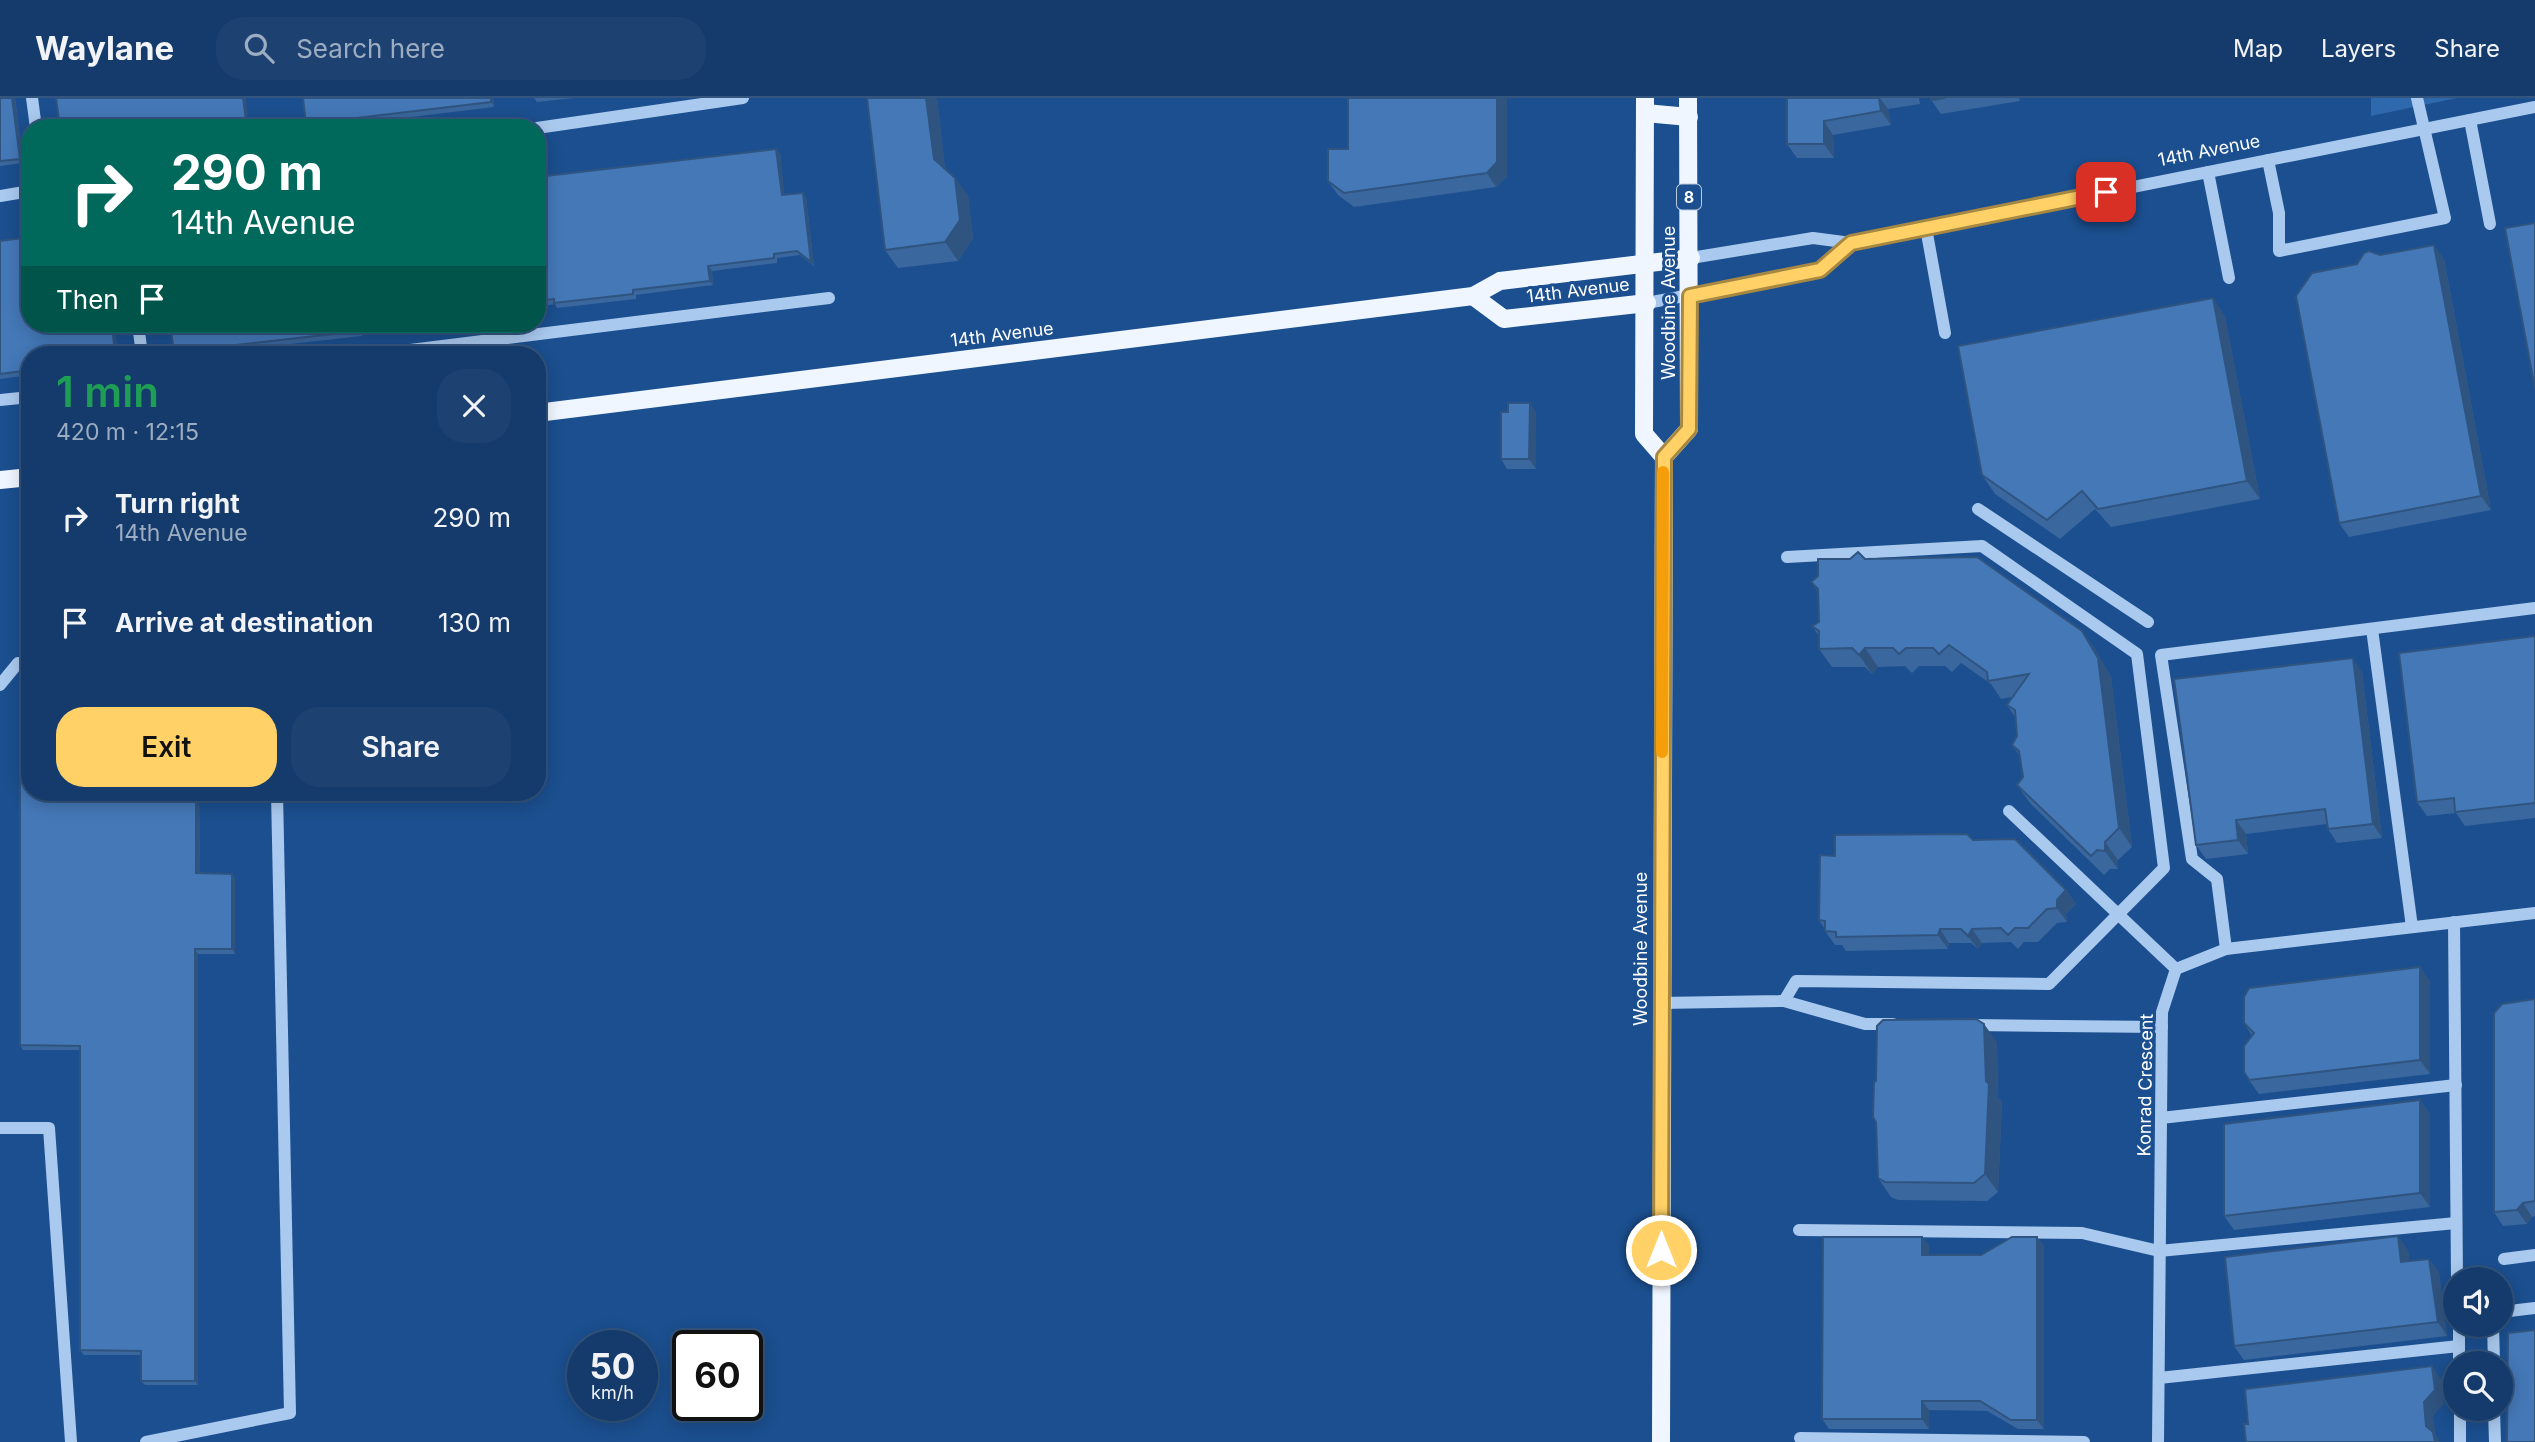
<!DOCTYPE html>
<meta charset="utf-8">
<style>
:root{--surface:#143b6b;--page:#1d4271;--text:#f1f3f6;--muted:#9dadc1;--line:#33557e;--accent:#ffd166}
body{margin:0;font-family:Inter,sans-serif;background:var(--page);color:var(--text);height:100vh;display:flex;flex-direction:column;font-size:26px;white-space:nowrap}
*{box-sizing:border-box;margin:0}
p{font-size:23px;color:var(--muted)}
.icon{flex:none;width:38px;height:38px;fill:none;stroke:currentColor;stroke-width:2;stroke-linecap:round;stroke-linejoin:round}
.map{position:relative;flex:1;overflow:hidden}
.sheet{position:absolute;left:21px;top:248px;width:525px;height:455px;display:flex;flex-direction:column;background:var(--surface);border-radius:28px;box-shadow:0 4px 18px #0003,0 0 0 2px var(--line)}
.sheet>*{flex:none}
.top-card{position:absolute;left:21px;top:21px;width:525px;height:214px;border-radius:28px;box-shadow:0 4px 18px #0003,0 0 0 2px var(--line);background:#00695c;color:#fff;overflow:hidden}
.controls{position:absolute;left:2443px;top:1169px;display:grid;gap:14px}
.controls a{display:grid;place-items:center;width:70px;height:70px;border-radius:50%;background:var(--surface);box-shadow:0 4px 18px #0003,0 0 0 2px var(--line);font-size:35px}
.speed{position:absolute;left:567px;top:1232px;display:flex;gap:14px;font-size:35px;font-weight:700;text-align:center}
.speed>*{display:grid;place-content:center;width:91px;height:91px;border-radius:50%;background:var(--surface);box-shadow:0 4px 18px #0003,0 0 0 2px var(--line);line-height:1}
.speed small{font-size:18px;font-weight:400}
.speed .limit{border:4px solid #111;border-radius:10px;background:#fff;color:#111}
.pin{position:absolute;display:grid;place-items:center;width:60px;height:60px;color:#fff;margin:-30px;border-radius:14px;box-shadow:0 4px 10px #0006}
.me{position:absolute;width:77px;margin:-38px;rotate:0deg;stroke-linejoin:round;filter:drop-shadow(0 0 5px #0008)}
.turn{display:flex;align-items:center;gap:24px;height:147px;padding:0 35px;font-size:32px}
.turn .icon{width:91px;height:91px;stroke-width:2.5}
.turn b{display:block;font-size:49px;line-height:60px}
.then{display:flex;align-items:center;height:66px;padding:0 35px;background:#0003;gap:14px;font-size:26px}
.round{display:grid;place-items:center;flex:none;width:74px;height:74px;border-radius:28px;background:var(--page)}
.summary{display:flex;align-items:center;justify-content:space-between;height:119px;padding:0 35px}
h1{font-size:42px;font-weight:600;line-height:52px;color:#1e9e55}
.action{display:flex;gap:14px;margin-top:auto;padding:14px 35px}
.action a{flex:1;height:80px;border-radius:28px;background:var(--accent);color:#111;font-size:28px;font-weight:600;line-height:80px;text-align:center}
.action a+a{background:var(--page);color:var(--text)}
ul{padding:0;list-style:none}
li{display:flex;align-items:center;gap:21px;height:105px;padding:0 35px}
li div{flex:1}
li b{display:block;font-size:26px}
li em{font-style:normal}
header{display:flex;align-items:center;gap:42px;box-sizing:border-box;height:98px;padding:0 35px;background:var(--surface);border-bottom:2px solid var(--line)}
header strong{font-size:33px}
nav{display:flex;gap:38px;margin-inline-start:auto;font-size:24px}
.search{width:490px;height:63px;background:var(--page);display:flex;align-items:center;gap:18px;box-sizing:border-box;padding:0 24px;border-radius:28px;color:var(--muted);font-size:26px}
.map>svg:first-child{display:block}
.green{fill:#2e69ad}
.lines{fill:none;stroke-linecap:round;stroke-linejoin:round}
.minor{stroke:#a9c9ee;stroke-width:12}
.major{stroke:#f0f6ff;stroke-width:18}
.wall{fill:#3a679d}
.shaded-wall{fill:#305480}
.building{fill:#4478b7;stroke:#305480;stroke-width:2}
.route-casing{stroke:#a68842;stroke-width:18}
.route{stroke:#ffd166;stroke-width:12}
.slow{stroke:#f59e0b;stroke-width:12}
.labels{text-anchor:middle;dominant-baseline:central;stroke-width:6;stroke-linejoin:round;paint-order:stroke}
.shield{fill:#1b4f8f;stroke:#bbcadd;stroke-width:2}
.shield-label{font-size:16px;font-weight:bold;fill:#fff}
.street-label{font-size:18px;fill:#fff;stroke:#1b4f8f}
</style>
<header>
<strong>Waylane</strong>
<div class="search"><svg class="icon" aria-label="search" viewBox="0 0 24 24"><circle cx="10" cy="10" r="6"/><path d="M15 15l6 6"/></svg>Search here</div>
<nav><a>Map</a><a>Layers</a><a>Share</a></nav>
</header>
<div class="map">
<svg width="2535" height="1344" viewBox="0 0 2535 1344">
<rect width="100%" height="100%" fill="#1b4f8f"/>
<path class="green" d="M 2371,0 L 2457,0 L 2371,18 Z"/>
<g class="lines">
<g class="minor">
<path d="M 32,0 L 36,30"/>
<path d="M 2470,22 L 2490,126"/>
<path d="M 537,30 L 743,0"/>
<path d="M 2268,62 L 2279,115 L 2279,153 L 2445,120 L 2417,0"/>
<path d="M 2208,74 L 2229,180"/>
<path d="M 0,98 L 30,93"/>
<path d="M 1926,130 L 1945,235"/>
<path d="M 1691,160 L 1813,140 L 1851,145 L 2535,9"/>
<path d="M 1647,205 L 1820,172 L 1851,145"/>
<path d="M 138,226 L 142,257"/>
<path d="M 370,257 L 829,200"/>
<path d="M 0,302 L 30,299"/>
<path d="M 1978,411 L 2148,524"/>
<path d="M 2372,531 L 2412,829"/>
<path d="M 0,587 L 18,565 L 30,565"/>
<path d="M 2009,713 L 2176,871"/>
<path d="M 2454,824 L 2457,1181"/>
<path d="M 2226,851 L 2217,781 L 2192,761 L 2161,557 L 2535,510"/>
<path d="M 1784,903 L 1865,926 L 1893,926"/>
<path d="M 1660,905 L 1784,903 L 1796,883 L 2049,886 L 2164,770 L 2137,556 L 1982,448 L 1787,459"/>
<path d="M 1970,927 L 2162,929"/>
<path d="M 2161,1020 L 2456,987"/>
<path d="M 0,1030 L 49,1030 L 71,1344"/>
<path d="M 1799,1132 L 2082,1135 L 2159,1153 L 2456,1125"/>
<path d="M 2504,1161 L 2535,1157"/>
<path d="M 2501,1214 L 2535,1210"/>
<path d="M 2459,1227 L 2459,1265"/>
<path d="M 2493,1227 L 2494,1265"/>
<path d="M 2159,1280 L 2459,1248"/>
<path d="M 2460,1311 L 2460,1344"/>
<path d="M 2494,1311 L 2495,1344"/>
<path d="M 1800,1340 L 2084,1344"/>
<path d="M 146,1344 L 290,1315 L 277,695"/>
<path d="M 2158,1344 L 2162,914 L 2176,871 L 2226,851 L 2535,815"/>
</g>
<g class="major">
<path d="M 1645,0 L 1644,336 L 1664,359 L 1661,1344"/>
<path d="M 1645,15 L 1689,19"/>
<path d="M 1473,198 L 1504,221 L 1647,205"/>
<path d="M 537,315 L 1473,198 L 1500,183 L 1691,160"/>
<path d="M 1664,359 L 1689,331 L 1688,0"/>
<path d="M 0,382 L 30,379"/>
</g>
</g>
<g class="wall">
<path d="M 0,0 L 15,0 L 23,65 L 0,68 Z"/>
<path d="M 493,0 L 494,9 L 320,30 L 308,30 L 306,26 Z"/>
<path d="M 534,0 L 574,0 L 537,4 Z"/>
<path d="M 937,0 L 945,71 L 955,80 L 968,98 L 973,140 L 958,163 L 898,170 L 885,152 Z"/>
<path d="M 1348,0 L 1507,0 L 1507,78 L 1496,89 L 1354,109 L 1338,97 L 1328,83 L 1348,51 Z"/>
<path d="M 1787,0 L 1919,0 L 1920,6 L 1888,11 L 1891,27 L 1833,37 L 1834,60 L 1797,60 L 1787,46 Z"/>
<path d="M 1931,0 L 2019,0 L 2020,3 L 1941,16 L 1931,2 Z"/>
<path d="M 780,55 L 784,97 L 803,95 L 806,100 L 814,168 L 800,157 L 777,160 L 777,165 L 712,173 L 713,187 L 636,197 L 636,201 L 557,210 L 555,206 L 537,209 L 537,79 Z"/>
<path d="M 0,143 L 30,226 L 114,226 L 118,257 L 30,257 L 30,277 L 0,281 Z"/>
<path d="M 2380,157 L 2444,161 L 2491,412 L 2349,439 L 2339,425 L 2357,166 Z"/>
<path d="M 2213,200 L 2225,219 L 2260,401 L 2111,429 L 2095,411 L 2060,441 L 1995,396 L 1982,377 Z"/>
<path d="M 360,226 L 362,238 L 192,257 L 176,257 L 174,254 Z"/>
<path d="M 403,226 L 421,226 L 405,228 Z"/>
<path d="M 1536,314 L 1536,371 L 1507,371 L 1501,361 Z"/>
<path d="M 1865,461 L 2082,533 L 2095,551 L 2111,579 L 2132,749 L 2118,762 L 2118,771 L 2110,771 L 2104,777 L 2030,705 L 2017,687 L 2023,679 L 2020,658 L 2012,647 L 2017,638 L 2015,619 L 2007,607 L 2013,599 L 2001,601 L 1991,586 L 1961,565 L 1952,574 L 1945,568 L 1919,568 L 1912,575 L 1905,568 L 1878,569 L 1872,576 L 1865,569 L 1832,569 L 1819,551 L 1819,538 L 1812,528 L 1819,524 L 1818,494 L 1811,484 Z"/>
<path d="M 2535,538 L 2535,720 L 2465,728 L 2456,715 L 2427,718 L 2417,704 Z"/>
<path d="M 2362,574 L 2382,740 L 2337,745 L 2328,731 L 2327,726 L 2246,736 L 2248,756 L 2206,761 L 2196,747 Z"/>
<path d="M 199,695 L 200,775 L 235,780 L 235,856 L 198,856 L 198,1287 L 145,1287 L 141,1283 L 141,1257 L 84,1257 L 80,1252 L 80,952 L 23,952 L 20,947 Z"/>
<path d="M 1973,742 L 2066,792 L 2076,806 L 2066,816 L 2067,824 L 2057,825 L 2038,844 L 2024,844 L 2018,851 L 2011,844 L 1982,845 L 1978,851 L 1971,845 L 1949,845 L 1948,851 L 1846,853 L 1842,847 L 1835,847 L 1825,833 L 1825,831 L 1819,822 L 1835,758 Z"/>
<path d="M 2430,883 L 2430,976 L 2259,996 L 2249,982 L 2252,938 L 2244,925 Z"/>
<path d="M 2535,901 L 2535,1118 L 2532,1119 L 2527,1126 L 2503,1128 L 2494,1114 Z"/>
<path d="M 1997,944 L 1998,1000 L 2002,1004 L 1998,1094 L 1987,1103 L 1898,1102 L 1891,1099 L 1878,1080 L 1876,1024 Z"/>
<path d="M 2420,1002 L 2430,1016 L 2430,1109 L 2234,1132 L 2224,1118 Z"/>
<path d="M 1922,1139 L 1929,1148 L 1929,1157 L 1981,1157 L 2037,1139 L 2044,1148 L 2044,1331 L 2018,1331 L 1987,1313 L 1929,1312 L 1929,1331 L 1829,1331 L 1822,1321 Z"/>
<path d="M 2408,1152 L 2409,1163 L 2429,1161 L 2439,1175 L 2447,1238 L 2244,1262 L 2234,1248 Z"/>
</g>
<g class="shaded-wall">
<path d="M 12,0 L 15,0 L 23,65 L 20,61 Z"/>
<path d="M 243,0 L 246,0 L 249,30 L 247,30 Z"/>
<path d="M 491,0 L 493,0 L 494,9 L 491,4 Z"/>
<path d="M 926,0 L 937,0 L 946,80 L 934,61 Z"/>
<path d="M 1497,0 L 1507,0 L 1507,78 L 1496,89 L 1487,75 Z"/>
<path d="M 1879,0 L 1880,0 L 1888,11 L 1891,27 L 1881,13 Z"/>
<path d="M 1824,23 L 1833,37 L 1834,60 L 1824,46 Z"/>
<path d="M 776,51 L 780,55 L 785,102 L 782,97 Z"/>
<path d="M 955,80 L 968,98 L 973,140 L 958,163 L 945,144 Z"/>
<path d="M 803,95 L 806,100 L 814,168 L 811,164 Z"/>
<path d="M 2434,147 L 2444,161 L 2491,412 L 2481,398 Z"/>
<path d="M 708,168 L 712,173 L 713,187 L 710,183 Z"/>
<path d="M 2213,200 L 2225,219 L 2260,401 L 2247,383 Z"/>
<path d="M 112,226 L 114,226 L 118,257 L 115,257 Z"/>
<path d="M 358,226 L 360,226 L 362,238 L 359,233 Z"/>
<path d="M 1530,305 L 1536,314 L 1536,371 L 1529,361 Z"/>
<path d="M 2082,533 L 2095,551 L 2111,579 L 2132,749 L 2119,730 Z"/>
<path d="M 1865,550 L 1878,569 L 1872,576 L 1859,557 Z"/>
<path d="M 2353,560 L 2362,574 L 2382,740 L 2373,726 Z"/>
<path d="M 196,695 L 199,695 L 200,780 L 196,775 Z"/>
<path d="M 2236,722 L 2246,736 L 2248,756 L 2238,742 Z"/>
<path d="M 2105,744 L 2118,762 L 2118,771 L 2105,753 Z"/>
<path d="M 232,776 L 235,780 L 235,856 L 232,851 Z"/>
<path d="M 2066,792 L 2076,806 L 2066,816 L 2067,824 L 2057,810 L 2057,802 Z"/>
<path d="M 1940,831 L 1949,845 L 1948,851 L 1938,837 Z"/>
<path d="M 1972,831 L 1982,845 L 1978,851 L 1968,838 Z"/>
<path d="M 195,851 L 198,856 L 198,1287 L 195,1283 Z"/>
<path d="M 2420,869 L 2430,883 L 2430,976 L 2420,962 Z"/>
<path d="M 1984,926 L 1997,944 L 1998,1000 L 2002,1004 L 1998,1094 L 1985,1076 L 1986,983 Z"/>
<path d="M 2420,1002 L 2430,1016 L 2430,1109 L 2420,1095 Z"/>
<path d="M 2523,1105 L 2532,1119 L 2527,1126 L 2517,1112 Z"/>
<path d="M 2398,1138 L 2408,1152 L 2411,1178 L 2401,1164 Z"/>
<path d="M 1922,1139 L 1929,1148 L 1929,1167 L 1922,1157 Z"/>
<path d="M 2037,1139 L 2044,1148 L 2044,1331 L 2037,1322 Z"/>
<path d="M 2429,1161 L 2439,1175 L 2447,1238 L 2438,1224 Z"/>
<path d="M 2432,1268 L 2442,1282 L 2444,1306 L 2433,1318 L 2436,1337 L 2440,1344 L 2435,1344 L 2426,1328 L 2424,1304 Z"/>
<path d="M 1922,1303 L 1929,1312 L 1929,1331 L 1922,1321 Z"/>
</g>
<g class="building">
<path d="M 0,0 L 12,0 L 20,61 L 0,63 Z"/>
<path d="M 56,0 L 243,0 L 247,30 L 60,30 Z"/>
<path d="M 303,0 L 491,0 L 491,4 L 306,26 Z"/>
<path d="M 867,0 L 926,0 L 934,61 L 955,80 L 960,122 L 945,144 L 885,152 Z"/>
<path d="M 1348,0 L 1497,0 L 1497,64 L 1487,75 L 1344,95 L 1328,83 L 1328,51 L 1348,51 Z"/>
<path d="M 1787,0 L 1879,0 L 1881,13 L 1824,23 L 1824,46 L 1787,46 Z"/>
<path d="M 1931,0 L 1945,0 L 1931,2 Z"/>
<path d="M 776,51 L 782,97 L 803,95 L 811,164 L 797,153 L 774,156 L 774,160 L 708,168 L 710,183 L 633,192 L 633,196 L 554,205 L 554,201 L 537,203 L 537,79 Z"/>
<path d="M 2535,125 L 2535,291 L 2505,130 Z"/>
<path d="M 30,139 L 30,226 L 112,226 L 115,257 L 30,257 L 30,272 L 0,276 L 0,143 Z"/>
<path d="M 2434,147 L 2481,398 L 2339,425 L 2296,198 L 2312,175 L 2357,166 L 2364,155 L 2369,153 L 2380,157 Z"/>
<path d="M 2213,200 L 2247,383 L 2098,411 L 2082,393 L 2047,422 L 1982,377 L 1958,248 Z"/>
<path d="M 170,226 L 358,226 L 359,233 L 174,254 Z"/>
<path d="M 1508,305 L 1530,305 L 1529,361 L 1501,361 L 1501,314 L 1508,314 Z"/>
<path d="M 1858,454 L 1865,461 L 1977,459 L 2082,533 L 2098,560 L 2119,730 L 2105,744 L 2105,753 L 2097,752 L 2091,758 L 2017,687 L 2023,679 L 2019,653 L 2012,647 L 2017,638 L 2015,612 L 2007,607 L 2029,576 L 1988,583 L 1987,574 L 1949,547 L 1939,556 L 1933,550 L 1906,550 L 1899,556 L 1893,550 L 1865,550 L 1859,557 L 1852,550 L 1819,551 L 1819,533 L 1812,528 L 1819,524 L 1818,491 L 1811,484 L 1818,478 L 1818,461 L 1850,461 Z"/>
<path d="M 2535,538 L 2535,705 L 2455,714 L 2454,700 L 2417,704 L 2399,555 Z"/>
<path d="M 2353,560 L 2373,726 L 2328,731 L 2325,711 L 2236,722 L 2238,742 L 2196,747 L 2174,581 Z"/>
<path d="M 20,594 L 30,594 L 30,695 L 196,695 L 196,775 L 232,776 L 232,851 L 195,851 L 195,1283 L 141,1283 L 141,1253 L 80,1252 L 80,948 L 20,947 Z"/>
<path d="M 1967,736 L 1973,742 L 2015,741 L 2066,792 L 2057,802 L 2057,810 L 2047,811 L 2028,830 L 2015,830 L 2008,837 L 2001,830 L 1972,831 L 1968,838 L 1961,831 L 1940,831 L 1938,837 L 1836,839 L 1836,834 L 1825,833 L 1825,823 L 1819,822 L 1820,757 L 1835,758 L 1835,737 Z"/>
<path d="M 2420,869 L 2420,962 L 2249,982 L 2244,974 L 2244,948 L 2254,935 L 2244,925 L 2244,899 L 2249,890 Z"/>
<path d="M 2535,901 L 2535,1103 L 2523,1105 L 2517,1112 L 2494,1114 L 2494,915 L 2502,906 Z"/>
<path d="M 1976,921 L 1984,926 L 1986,983 L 1989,986 L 1985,1076 L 1974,1085 L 1885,1084 L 1878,1080 L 1876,1024 L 1873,1019 L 1874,984 L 1876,983 L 1877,928 L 1883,922 Z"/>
<path d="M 2420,1002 L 2420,1095 L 2224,1118 L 2224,1026 Z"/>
<path d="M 2398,1138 L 2401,1164 L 2429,1161 L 2438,1224 L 2234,1248 L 2225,1159 Z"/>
<path d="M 1823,1139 L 1922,1139 L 1922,1157 L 1981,1157 L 2012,1139 L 2037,1139 L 2037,1322 L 2011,1322 L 1980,1303 L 1922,1303 L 1922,1321 L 1822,1321 Z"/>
<path d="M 2535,1232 L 2535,1344 L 2507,1344 L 2508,1235 Z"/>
<path d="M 2432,1268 L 2435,1292 L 2424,1304 L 2426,1328 L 2433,1334 L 2435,1344 L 2246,1344 L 2244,1326 L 2248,1326 L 2245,1291 Z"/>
</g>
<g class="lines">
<g class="route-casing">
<path id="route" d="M 1661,1152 L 1664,359 L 1689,331 L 1690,198 L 1820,172 L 1851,145 L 2106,94"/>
</g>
<use href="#route" class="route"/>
<path class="slow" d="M 1662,654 L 1663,374"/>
</g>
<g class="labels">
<rect class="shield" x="1677" y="86.5" width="24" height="25" rx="5"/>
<g class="shield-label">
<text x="1689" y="99">8</text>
</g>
<g class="street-label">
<text transform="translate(2209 52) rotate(-11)">14th Avenue</text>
<text transform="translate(1578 192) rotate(-7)">14th Avenue</text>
<text transform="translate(1668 205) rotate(-90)">Woodbine Avenue</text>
<text transform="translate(1002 236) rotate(-7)">14th Avenue</text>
<text transform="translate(1640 851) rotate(-90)">Woodbine Avenue</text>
<text transform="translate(2145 987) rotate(-89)">Konrad Crescent</text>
</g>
</g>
</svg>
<div class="controls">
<a><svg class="icon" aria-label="sound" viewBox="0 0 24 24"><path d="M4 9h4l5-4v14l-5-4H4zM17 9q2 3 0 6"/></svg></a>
<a><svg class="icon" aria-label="search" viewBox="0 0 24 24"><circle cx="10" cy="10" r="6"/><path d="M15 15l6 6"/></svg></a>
</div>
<div class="speed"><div>50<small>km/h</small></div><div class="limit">60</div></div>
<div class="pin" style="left:2106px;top:94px;background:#d93025"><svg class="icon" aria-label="arrive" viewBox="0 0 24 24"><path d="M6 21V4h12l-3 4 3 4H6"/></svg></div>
<svg class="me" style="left:1661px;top:1152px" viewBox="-20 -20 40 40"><circle r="17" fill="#ffd166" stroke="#fff" stroke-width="3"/><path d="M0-11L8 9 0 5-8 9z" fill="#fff"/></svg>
<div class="top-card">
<div class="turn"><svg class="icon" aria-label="right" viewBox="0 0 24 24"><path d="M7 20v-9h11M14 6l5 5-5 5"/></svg><div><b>290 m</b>14th Avenue</div></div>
<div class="then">Then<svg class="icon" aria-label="arrive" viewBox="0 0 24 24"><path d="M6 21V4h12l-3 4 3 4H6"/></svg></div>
</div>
<section class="sheet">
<div class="summary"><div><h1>1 min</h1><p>420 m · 12:15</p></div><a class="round"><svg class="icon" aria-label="close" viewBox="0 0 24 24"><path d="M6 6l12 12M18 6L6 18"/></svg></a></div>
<ul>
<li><svg class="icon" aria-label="right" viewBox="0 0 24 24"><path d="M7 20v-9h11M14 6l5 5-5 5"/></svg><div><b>Turn right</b><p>14th Avenue</p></div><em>290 m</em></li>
<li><svg class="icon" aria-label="arrive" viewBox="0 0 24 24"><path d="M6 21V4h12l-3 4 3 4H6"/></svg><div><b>Arrive at destination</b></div><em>130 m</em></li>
</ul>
<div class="action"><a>Exit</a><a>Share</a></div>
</section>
</div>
